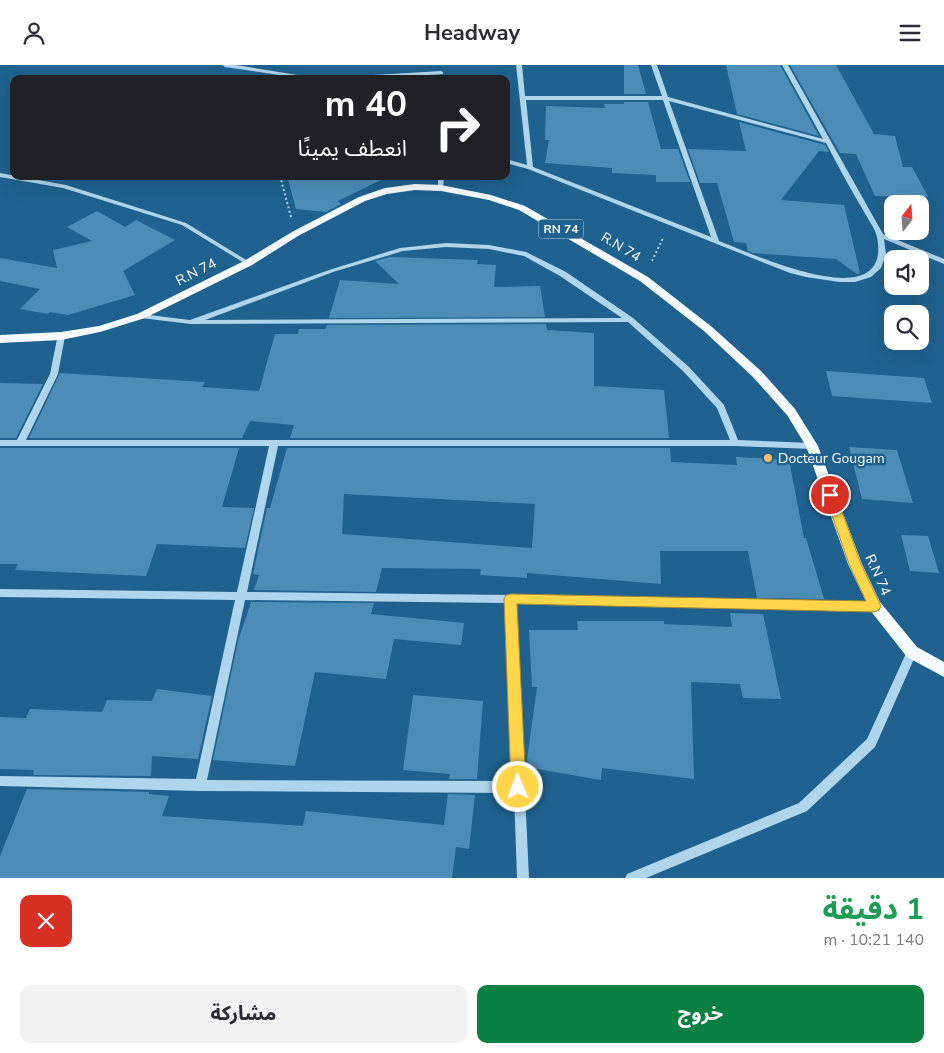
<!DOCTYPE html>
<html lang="ar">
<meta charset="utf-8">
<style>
:root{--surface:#fff;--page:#f2f2f3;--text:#2b2b33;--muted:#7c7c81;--accent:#0b8043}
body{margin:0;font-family:"Nunito Sans","Noto Sans Arabic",sans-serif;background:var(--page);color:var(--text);direction:rtl;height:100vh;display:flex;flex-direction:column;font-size:19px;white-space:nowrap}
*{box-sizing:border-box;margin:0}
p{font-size:16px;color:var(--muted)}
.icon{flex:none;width:28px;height:28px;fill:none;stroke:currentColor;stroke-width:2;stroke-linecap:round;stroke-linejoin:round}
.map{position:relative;height:813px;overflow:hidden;direction:ltr}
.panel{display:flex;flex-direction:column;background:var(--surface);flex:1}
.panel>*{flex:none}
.hud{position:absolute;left:10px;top:10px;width:500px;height:105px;border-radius:10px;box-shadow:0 5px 20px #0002;direction:rtl;background:#202124;color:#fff;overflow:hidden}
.needle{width:32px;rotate:17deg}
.buttons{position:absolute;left:884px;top:130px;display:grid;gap:10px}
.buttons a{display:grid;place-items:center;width:45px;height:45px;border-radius:10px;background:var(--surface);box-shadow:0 5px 20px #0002;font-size:25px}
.pin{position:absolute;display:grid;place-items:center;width:42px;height:42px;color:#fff;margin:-21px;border:2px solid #fff;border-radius:50%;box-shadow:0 1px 5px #0007}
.me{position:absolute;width:55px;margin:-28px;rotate:358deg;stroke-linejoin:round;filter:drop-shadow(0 0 4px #0008)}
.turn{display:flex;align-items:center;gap:18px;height:105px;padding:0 20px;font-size:22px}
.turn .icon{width:65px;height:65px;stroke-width:2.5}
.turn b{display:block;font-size:35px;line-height:42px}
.round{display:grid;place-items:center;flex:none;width:52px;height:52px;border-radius:10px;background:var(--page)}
.summary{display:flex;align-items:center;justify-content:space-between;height:85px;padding:0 20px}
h1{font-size:30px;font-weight:700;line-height:38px;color:#1e9e55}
.cta{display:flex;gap:10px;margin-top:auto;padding:10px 20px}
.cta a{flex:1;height:58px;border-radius:10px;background:var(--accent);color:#fff;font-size:20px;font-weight:700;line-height:58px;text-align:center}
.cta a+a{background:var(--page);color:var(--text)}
header{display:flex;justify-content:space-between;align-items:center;height:65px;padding:0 20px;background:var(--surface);font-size:22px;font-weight:700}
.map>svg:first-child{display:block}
.building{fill:#4c8db8;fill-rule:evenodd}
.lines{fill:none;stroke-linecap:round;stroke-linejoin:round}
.path{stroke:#afd5ed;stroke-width:2;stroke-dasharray:2 2.5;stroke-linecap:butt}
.minor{fill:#afd5ed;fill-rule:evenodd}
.major{fill:#f5faff;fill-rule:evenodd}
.route{fill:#ffd54a;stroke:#a68a30}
.poi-dot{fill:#fbbc6f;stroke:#1f628f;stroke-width:2}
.labels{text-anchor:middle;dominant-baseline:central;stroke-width:5;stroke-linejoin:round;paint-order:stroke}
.shield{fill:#1f628f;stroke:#bcd0dd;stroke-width:1}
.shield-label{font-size:12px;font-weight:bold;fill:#fff}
.street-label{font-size:14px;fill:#fff;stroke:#1f628f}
.poi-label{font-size:14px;fill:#fff;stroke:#1f628f;text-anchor:start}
</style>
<header><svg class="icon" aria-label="menu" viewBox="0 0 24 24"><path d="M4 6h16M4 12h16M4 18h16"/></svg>Headway<svg class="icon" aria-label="person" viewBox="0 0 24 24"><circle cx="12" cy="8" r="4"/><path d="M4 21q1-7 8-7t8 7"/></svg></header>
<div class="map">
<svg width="944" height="813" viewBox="0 0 944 813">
<rect width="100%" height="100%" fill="#1f628f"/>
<g class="building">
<path d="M 624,0 L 638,0 L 646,29 L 624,29 Z"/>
<path d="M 726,0 L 780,0 L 819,71 L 737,49 Z"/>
<path d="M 790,0 L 836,0 L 874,69 L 895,71 L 903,102 L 912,102 L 928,132 L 875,131 L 856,89 L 840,88 Z"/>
<path d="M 624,37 L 648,37 L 661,84 L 678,84 L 690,117 L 656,117 L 656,110 L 612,108 L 612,103 L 545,98 L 549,75 L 545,75 L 546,41 L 605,43 L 604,39 L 624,39 Z"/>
<path d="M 739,57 L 825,80 L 829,87 L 819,86 L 781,135 L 844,140 L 860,208 L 857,209 L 836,194 L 753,188 L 748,186 L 746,178 L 734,177 L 717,118 L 700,118 L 688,84 L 746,86 Z"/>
<path d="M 287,111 L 389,111 L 338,136 L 341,139 L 326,147 L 296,144 Z"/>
<path d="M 97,146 L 125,162 L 136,155 L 175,175 L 123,206 L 135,230 L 68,250 L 50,247 L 48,249 L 20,244 L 40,224 L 0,216 L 0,193 L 57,203 L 53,185 L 92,176 L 67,162 Z"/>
<path d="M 390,192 L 478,195 L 477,199 L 496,200 L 494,222 L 540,221 L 545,252 L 329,253 L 340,215 L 399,219 L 375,196 Z"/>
<path d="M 546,259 L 547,265 L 594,268 L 594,321 L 664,325 L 669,373 L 290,373 L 294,360 L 250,356 L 242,373 L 29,373 L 60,308 L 205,317 L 202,322 L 259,326 L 275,269 L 298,269 L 299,264 L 325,264 L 327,260 Z"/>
<path d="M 826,306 L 924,313 L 932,338 L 832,331 Z"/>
<path d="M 0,318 L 43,319 L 16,373 L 0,373 Z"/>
<path d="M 849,382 L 897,385 L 913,438 L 862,434 Z"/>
<path d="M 0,383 L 239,383 L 222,442 L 254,443 L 245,483 L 157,479 L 146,511 L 15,505 L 18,499 L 0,499 Z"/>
<path d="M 287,383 L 670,383 L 671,397 L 737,400 L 736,392 L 789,395 L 804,473 L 806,473 L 824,534 L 757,533 L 748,486 L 660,486 L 661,519 L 527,508 L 527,513 L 480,510 L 481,504 L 382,503 L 376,527 L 254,525 L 259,510 L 253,509 L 267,443 L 270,443 ZM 344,429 L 535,439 L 532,483 L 342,469 Z"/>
<path d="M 901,470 L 928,471 L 939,508 L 910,506 Z"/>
<path d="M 251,537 L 374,538 L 371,549 L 464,558 L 461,580 L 394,574 L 386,614 L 315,607 L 295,701 L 213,695 L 238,576 Z"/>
<path d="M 730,548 L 763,549 L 781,634 L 743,633 L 740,619 L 691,617 L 694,714 L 602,703 L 601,715 L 526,702 L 537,622 L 532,622 L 529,565 L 578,565 L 577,556 L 664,556 L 664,559 L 732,562 Z"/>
<path d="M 157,624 L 212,631 L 198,694 L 152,691 L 151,711 L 33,710 L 34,705 L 0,704 L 0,652 L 26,653 L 30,644 L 102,647 L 107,635 L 152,636 Z"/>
<path d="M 413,630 L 483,636 L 477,714 L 449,714 L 450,709 L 403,705 Z"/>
<path d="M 27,724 L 149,727 L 149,729 L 169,731 L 162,751 L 303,761 L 306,746 L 444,760 L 448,729 L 475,730 L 469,784 L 456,782 L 452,813 L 0,813 L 0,791 Z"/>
</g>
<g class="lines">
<g class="path">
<path d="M 280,111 L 291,152"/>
<path d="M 652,196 L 663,173"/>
</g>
<g class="minor">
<path d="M 222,0 L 236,0 L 322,14 L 306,14 L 225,2 Z"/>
<path d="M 516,0 L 522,0 L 525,31 L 662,31 L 651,0 L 657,0 L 668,32 L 823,74 L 782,0 L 788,0 L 883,169 L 944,194 L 944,199 L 884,174 L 886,189 L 881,203 L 871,212 L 855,217 L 839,217 L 806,212 L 790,208 L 528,104 L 506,98 L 506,94 L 527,100 ZM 526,35 L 663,35 L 711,172 L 533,102 ZM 669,36 L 826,78 C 838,101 850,123 863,145 C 867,153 875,163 877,172 C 893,255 751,188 719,176 Z"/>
<path d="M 441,6 L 443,7 L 443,9 L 372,14 L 337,14 L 340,12 Z"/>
<path d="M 0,108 L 66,120 L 186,158 L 251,198 L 248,200 L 246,199 L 182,160 L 63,123 L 0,112 Z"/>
<path d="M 438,111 L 444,111 L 443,124 L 438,123 Z"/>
<path d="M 446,178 L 489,180 L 526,187 L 566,207 L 633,253 L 689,302 L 724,340 L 738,375 L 812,378 L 816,381 L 812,384 L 735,381 L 278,381 L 247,527 L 511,530 L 875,537 L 878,538 L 880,541 L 878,544 L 875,545 L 516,538 L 529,813 L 517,813 L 514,728 L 200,726 L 0,721 L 0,711 L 196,714 L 235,535 L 0,532 L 0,524 L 237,527 L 269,381 L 0,381 L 0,375 L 17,375 L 50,309 L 58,269 L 61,269 L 65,271 L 58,309 L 26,375 L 730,375 L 717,343 L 683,306 L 628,257 L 191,259 L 141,253 L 137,251 L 141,249 L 190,255 L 329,205 L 400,183 ZM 446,182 L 489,184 L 524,191 L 560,211 L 622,253 L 205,255 L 333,207 L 403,186 ZM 245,535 L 506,538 L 513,716 L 207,715 Z"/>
<path d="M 912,583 L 916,584 L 917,587 L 875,682 L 807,746 L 646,813 L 625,813 L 627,809 L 799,738 L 867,674 L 908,584 Z"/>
</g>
<path class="major" d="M 415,119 L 441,120 L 491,130 L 525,141 L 648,212 L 712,262 L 761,306 L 795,344 L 818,381 L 862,499 L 880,537 L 917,582 L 944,597 L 944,612 L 907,592 L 870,545 L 848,499 L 806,381 L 787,350 L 753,312 L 704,266 L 640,216 L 519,145 L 489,135 L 441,126 L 415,125 L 387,129 L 365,136 L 298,171 L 252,200 L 145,253 L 100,267 L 61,275 L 0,278 L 0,270 L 61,267 L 99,261 L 137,249 L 244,196 L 292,167 L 359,132 L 385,123 Z"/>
</g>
<path class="route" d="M 830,426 L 836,430 L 861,499 L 881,541 L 879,545 L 874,547 L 517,539 L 526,722 L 523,727 L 518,730 L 513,727 L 511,722 L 504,534 L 506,530 L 511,529 L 866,536 L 849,499 L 825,430 Z"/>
<circle class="poi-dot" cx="768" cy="393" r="5"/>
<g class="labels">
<rect class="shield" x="538.5" y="154.5" width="45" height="19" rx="4"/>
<g class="shield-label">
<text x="561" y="164">RN 74</text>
</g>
<g class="street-label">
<text transform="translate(621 182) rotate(31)">R.N 74</text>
<text transform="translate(196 207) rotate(-27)">R.N 74</text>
<text transform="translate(878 510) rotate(66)">R.N 74</text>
</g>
<g class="poi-label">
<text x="778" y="393">Docteur Gougam</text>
</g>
</g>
</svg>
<div class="buttons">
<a><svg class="needle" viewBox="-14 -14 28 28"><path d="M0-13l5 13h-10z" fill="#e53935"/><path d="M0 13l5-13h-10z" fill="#7c7c81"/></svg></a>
<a><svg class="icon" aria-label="sound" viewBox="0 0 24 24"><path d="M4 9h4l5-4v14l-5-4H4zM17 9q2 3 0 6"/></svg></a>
<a><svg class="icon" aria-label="search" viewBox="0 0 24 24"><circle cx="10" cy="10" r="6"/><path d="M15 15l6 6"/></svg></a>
</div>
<div class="pin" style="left:830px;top:430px;background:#d93025"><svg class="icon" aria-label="arrive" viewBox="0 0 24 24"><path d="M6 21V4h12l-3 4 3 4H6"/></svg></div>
<svg class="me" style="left:518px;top:722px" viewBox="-20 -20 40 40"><circle r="17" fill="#ffd54a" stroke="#fff" stroke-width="3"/><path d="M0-11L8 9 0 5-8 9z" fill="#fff"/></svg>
<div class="hud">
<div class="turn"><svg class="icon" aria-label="right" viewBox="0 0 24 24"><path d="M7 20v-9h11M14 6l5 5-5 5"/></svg><div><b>40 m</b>انعطف يمينًا</div></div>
</div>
</div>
<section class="panel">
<div class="summary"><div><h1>1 دقيقة</h1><p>140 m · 10:21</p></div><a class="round" style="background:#d93025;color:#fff"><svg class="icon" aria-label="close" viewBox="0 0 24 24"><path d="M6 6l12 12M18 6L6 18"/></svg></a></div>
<div class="cta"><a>خروج</a><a>مشاركة</a></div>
</section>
